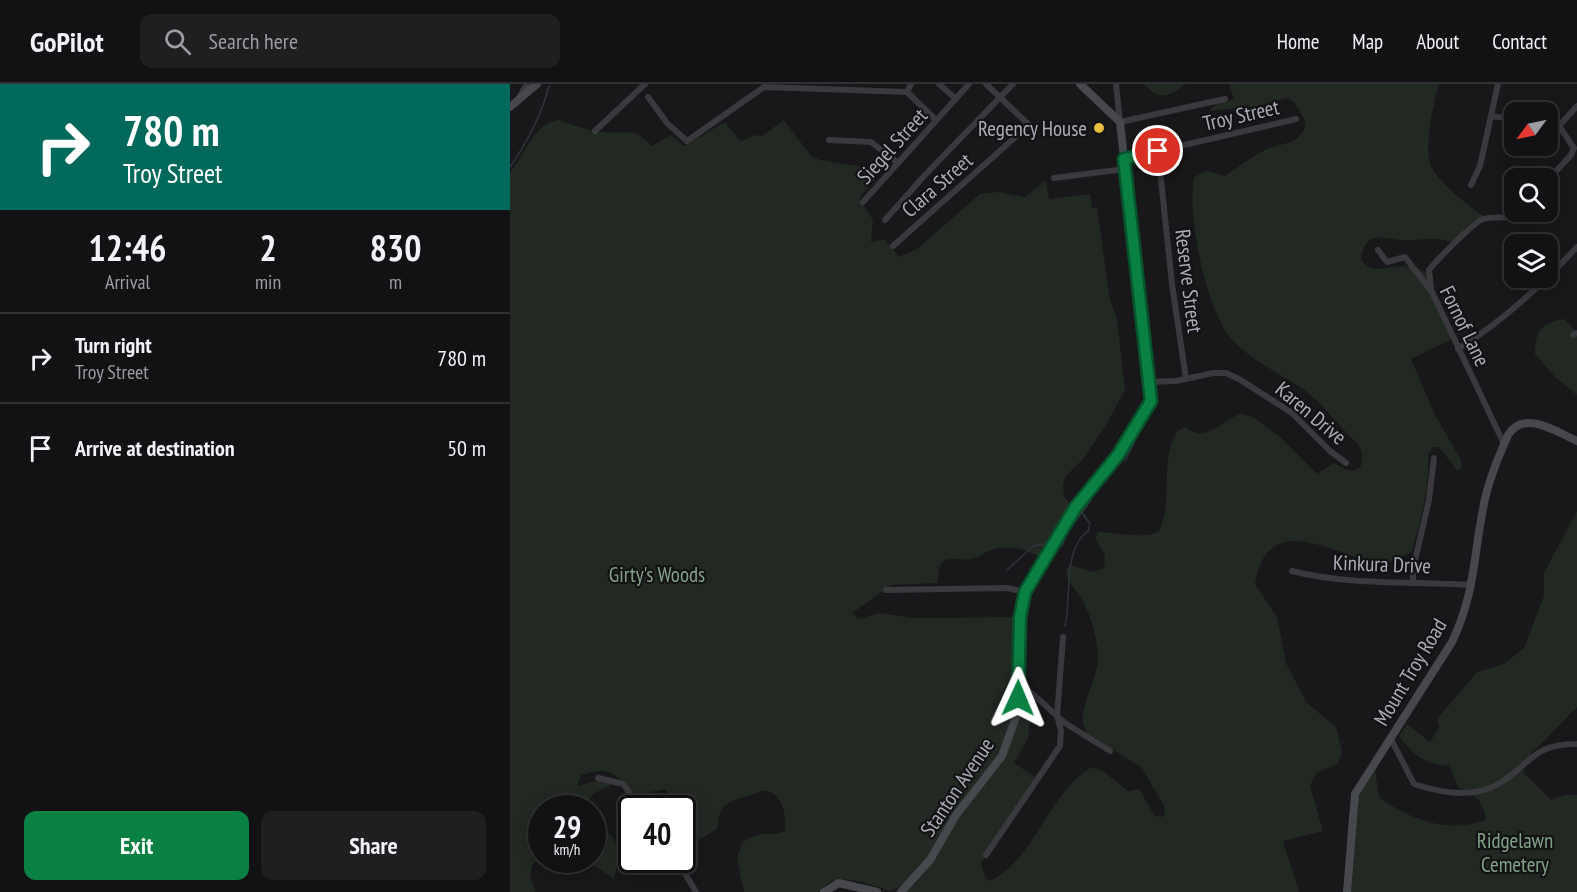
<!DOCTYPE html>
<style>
:root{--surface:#121113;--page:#1f1f21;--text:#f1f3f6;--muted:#9c9da0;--line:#313133;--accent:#0b8043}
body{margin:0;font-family:"PT Sans Narrow",sans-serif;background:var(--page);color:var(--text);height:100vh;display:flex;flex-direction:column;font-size:22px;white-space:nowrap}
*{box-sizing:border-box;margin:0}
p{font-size:20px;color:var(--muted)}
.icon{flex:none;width:33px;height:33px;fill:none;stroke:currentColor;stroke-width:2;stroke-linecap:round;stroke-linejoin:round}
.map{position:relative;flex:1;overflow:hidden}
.details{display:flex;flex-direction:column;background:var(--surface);width:510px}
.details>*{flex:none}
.top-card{background:#00695c;color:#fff;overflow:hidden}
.needle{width:39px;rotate:237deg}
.fabs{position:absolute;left:994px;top:18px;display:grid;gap:12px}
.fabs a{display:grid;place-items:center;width:54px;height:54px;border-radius:12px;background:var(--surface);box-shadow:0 3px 15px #0003,0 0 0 2px var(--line);font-size:30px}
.speed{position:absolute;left:18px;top:711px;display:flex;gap:12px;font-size:30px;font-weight:700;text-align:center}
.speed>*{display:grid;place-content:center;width:78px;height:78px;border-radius:50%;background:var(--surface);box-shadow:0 3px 15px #0003,0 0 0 2px var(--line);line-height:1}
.speed small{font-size:15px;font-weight:400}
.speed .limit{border:3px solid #111;border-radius:9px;background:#fff;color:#111}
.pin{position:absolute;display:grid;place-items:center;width:51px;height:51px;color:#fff;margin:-26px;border:3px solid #fff;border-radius:50%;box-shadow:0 2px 6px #0007}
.me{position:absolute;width:66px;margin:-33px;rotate:1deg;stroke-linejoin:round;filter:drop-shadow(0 0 4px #0008)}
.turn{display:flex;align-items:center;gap:21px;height:126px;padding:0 24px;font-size:27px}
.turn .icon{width:78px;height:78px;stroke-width:2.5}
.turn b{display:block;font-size:42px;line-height:51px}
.eta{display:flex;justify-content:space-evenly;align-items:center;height:102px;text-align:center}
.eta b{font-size:36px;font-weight:600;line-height:42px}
.primary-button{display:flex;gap:12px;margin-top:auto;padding:12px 24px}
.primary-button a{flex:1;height:69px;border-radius:12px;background:var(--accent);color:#fff;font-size:24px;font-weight:600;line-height:69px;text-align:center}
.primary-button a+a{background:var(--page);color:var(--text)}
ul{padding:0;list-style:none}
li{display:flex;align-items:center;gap:18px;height:90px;padding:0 24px;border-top:2px solid var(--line)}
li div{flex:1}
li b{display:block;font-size:22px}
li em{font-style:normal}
header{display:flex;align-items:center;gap:36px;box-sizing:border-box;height:84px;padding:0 30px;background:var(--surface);border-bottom:2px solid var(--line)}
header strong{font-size:28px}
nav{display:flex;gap:33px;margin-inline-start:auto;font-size:21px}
.search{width:420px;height:54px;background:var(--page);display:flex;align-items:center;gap:15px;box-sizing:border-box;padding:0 21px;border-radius:12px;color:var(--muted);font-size:22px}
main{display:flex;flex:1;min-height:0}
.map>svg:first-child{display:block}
.green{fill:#222923}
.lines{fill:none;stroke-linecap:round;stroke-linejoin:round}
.stream{stroke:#2e353d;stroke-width:1.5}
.street{stroke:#39393e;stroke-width:6}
.secondary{stroke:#47484e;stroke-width:8}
.route-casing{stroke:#07532c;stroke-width:15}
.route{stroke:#0b8043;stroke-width:10}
.poi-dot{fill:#e8bd40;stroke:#131214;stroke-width:2}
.labels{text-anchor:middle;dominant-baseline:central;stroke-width:4.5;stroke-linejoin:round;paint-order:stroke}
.street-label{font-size:21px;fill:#aaadb8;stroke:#131214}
.poi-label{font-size:21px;fill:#aaadb8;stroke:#131214;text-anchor:end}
.park-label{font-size:21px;fill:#82a287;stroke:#131214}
</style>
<header>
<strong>GoPilot</strong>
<div class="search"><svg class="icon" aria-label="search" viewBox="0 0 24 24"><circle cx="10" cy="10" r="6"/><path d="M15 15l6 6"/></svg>Search here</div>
<nav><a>Home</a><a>Map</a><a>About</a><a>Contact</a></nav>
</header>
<main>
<section class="details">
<div class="top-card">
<div class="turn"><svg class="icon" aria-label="right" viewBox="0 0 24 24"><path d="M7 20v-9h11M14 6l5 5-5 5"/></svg><div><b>780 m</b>Troy Street</div></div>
</div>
<div class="eta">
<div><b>12:46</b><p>Arrival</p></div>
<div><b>2</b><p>min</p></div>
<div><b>830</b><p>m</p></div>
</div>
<ul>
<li><svg class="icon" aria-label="right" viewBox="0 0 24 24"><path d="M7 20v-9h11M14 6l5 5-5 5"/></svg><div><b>Turn right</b><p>Troy Street</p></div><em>780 m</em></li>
<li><svg class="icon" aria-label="arrive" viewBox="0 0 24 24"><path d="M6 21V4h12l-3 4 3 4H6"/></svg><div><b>Arrive at destination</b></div><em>50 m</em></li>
</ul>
<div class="primary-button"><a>Exit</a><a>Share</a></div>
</section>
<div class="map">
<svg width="1067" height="808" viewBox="0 0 1067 808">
<rect width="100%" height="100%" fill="#181719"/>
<g class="green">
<path d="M 632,0 L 676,0 C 668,6 655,16 644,9 C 639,6 638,2 632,0 Z"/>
<path d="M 719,0 L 929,0 C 923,20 916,54 919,75 C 922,95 957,120 973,132 L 963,137 L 942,158 C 918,151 912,158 890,156 C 869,154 856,146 851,175 C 862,192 878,182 892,182 C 901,182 908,185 916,188 L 946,253 L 901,275 L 925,331 L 951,376 L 951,384 L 947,386 L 929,363 L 923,363 L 918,370 C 920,403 911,435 902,467 C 894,473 878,479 868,479 C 858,479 846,473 837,470 C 795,455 754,442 745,500 L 767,533 L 776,579 L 796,618 L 826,643 L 832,668 L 828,680 L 806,689 L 800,702 L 813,747 L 773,757 L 789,808 L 391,808 L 446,731 L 486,683 L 502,647 L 508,597 L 523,611 L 518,654 L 504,679 L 528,695 L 471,779 L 475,793 L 480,797 C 526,775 537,709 582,683 L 593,687 L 618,707 L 629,705 L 645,732 L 651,733 L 655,731 L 654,722 L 632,684 L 577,649 C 563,628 590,595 588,570 C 587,554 580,530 573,517 C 566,505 556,498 556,485 L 560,481 L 583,488 L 594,484 L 595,471 L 585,455 L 588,448 C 603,448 639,456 649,447 C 653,437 656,426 656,415 C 658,397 654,348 675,343 C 699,360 710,336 731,330 L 743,333 L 771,354 L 807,390 L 823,379 C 835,383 839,392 851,382 L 852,368 L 848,360 C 829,343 814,320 793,305 C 771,290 743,277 725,259 C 696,230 677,133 684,93 L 696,87 L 715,92 C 728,83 741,73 755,66 C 770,58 791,63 796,38 L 784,18 L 776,14 L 747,22 L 699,27 L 705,21 L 724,15 Z"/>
<path d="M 49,36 C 62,41 77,46 91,48 C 115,51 123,41 142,62 L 161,51 L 174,62 L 215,38 L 230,57 L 246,51 L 252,52 L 274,36 L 301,72 L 310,76 L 348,82 L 365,95 L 349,114 L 363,136 L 361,158 L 375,155 L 389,173 L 407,165 L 470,110 L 488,108 L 515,113 L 536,96 L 539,115 L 580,110 L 582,124 L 587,124 L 600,216 L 607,235 L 615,306 L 596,341 L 573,375 L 557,391 L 553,400 L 554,412 L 562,422 L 531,474 C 517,465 498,461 481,466 C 476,467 471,473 465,474 C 443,480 428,463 428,499 L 382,501 L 342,529 L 348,535 L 370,529 L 402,534 L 507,533 L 502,633 L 493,664 L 425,764 L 396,800 L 380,807 C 359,801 324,784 309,808 L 234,808 L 227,774 L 232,759 C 252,744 260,754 275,747 C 277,734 273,710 257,707 C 250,706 242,711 235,713 C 226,715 216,718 211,727 C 208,732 208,739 207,745 L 177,763 L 173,761 L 174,728 L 155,705 L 141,708 L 127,717 C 119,706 106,685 90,687 C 84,687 77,690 71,691 L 67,702 L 88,697 L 103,700 L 83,710 L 76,722 L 32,724 L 31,773 L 22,781 L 20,793 L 26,808 L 0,808 L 0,88 C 17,69 22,40 49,36 Z"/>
<path d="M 1054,235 L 1067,248 L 1067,311 L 1045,293 L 1025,270 C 1025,247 1031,239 1054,235 Z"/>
<path d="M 1067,427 L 1067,623 L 1011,680 L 1015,690 L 1041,716 L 1054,711 L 1067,711 L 1067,808 L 840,808 L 846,723 L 849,712 L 865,684 L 869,714 C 902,736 938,750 976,736 C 974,718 966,711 949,704 L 939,682 C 914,680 904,672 889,652 L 897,640 L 920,658 L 929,643 L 927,635 L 967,588 L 994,580 L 1014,564 L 1034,512 L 1034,489 Z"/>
<path d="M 88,733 L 111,766 L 112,773 L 107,779 L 104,795 L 76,776 L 82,776 L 83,734 Z"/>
</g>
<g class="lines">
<g class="stream">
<path d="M 0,83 C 18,57 31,32 39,2"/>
<path d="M 628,352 L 631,344"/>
<path d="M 615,377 L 625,357"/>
<path d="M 592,398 L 606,384"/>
<path d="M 552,462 L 556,450 L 581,416"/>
<path d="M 497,486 L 523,462 L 534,460"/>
<path d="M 555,542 C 562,515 552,465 578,447 L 580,440 L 571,427"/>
</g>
<g class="street">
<path d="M 429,0 L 446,15"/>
<path d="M 606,0 L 610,38 L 715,15"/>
<path d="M 397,8 L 401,0"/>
<path d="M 10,12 L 17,0"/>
<path d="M 138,13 L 157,39 L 177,57 L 254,3 L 397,8 L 426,36"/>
<path d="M 981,32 L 1005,35"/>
<path d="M 1038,38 L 1049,42"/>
<path d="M 1049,42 L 1067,22"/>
<path d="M 85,47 L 135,0"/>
<path d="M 319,56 L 361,58 L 388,79"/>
<path d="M 648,67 L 662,200 L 676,295"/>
<path d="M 614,75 L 786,35"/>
<path d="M 544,94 L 615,85"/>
<path d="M 1038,96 L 1061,71 L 1064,64 L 1049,42"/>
<path d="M 961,101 L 970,82 L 988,0"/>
<path d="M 353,118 L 459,0"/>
<path d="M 375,136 L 415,91 L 503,0"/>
<path d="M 383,162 L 519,41 L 476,0"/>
<path d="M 868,166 L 877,178 L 895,173 L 922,208 L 994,360"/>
<path d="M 921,204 L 919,186 C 925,178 964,138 973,135 C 986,131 996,137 1009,128"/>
<path d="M 1063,251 L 1067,249"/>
<path d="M 948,265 C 993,237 1031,202 1067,163"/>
<path d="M 640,298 L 666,297 L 703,289 L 716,289 L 729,295 L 782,329 L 820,367 L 836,379"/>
<path d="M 782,487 C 841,502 902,497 962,501"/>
<path d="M 903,497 L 903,485 L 919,416 L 924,374"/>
<path d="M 376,506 L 497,504 L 515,508"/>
<path d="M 508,597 L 555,639 L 600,667"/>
<path d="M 881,655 L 904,700 C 931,709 965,715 990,699 C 1023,678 1023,660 1067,660"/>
<path d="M 88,694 L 113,700 L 131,724"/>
<path d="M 476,771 L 550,662 L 551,646 L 547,632 L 553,553"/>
<path d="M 167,776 L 186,808"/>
</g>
<g class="secondary">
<path d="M 0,23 L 27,0"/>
<path d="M 314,808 L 329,799 L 367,808"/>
<path d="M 391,808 L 420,776 L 446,731 L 492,672 L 507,630 L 510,533 L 515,508 L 565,424 L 608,371 L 641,317 L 610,38 L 570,0"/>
<path d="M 837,808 L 845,710 L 942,558 C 965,509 963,476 973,425 C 977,400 988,374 998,351 C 1014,325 1047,348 1067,357"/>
</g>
</g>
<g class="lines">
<g class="route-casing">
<path id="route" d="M 508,614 L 510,533 L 515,508 L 565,424 L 608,371 L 641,317 L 614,75 L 648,67"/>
</g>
<use href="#route" class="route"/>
</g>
<circle class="poi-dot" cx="589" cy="44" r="6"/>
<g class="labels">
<g class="street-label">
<text transform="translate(731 31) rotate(-13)">Troy Street</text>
<text transform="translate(382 62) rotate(-48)">Siegel Street</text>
<text transform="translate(427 101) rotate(-41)">Clara Street</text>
<text transform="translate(679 197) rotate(83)">Reserve Street</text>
<text transform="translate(955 242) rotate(64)">Fornof Lane</text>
<text transform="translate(801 329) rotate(40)">Karen Drive</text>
<text transform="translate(872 480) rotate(2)">Kinkura Drive</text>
<text transform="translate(900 588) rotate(-59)">Mount Troy Road</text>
<text transform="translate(447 703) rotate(-56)">Stanton Avenue</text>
</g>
<g class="poi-label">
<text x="577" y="44">Regency House</text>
</g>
<g class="park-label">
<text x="147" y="490">Girty's Woods</text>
<text x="1005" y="756">Ridgelawn<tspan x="1005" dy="24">Cemetery</tspan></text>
</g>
</g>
</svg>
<div class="fabs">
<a><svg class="needle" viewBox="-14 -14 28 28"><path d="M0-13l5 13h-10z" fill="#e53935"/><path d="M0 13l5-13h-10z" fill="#9c9da0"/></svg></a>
<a><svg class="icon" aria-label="search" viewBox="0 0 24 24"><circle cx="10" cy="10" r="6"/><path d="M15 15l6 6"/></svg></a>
<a><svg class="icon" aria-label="layers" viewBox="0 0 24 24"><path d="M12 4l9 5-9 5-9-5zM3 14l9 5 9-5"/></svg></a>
</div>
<div class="speed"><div>29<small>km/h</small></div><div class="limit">40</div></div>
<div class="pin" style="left:648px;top:67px;background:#d93025"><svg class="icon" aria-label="arrive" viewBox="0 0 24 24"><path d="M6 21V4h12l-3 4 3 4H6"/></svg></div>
<svg class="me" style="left:508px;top:614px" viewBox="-20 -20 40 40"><path d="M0-17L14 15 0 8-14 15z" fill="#0b8043" stroke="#fff" stroke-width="4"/></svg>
</div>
</main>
